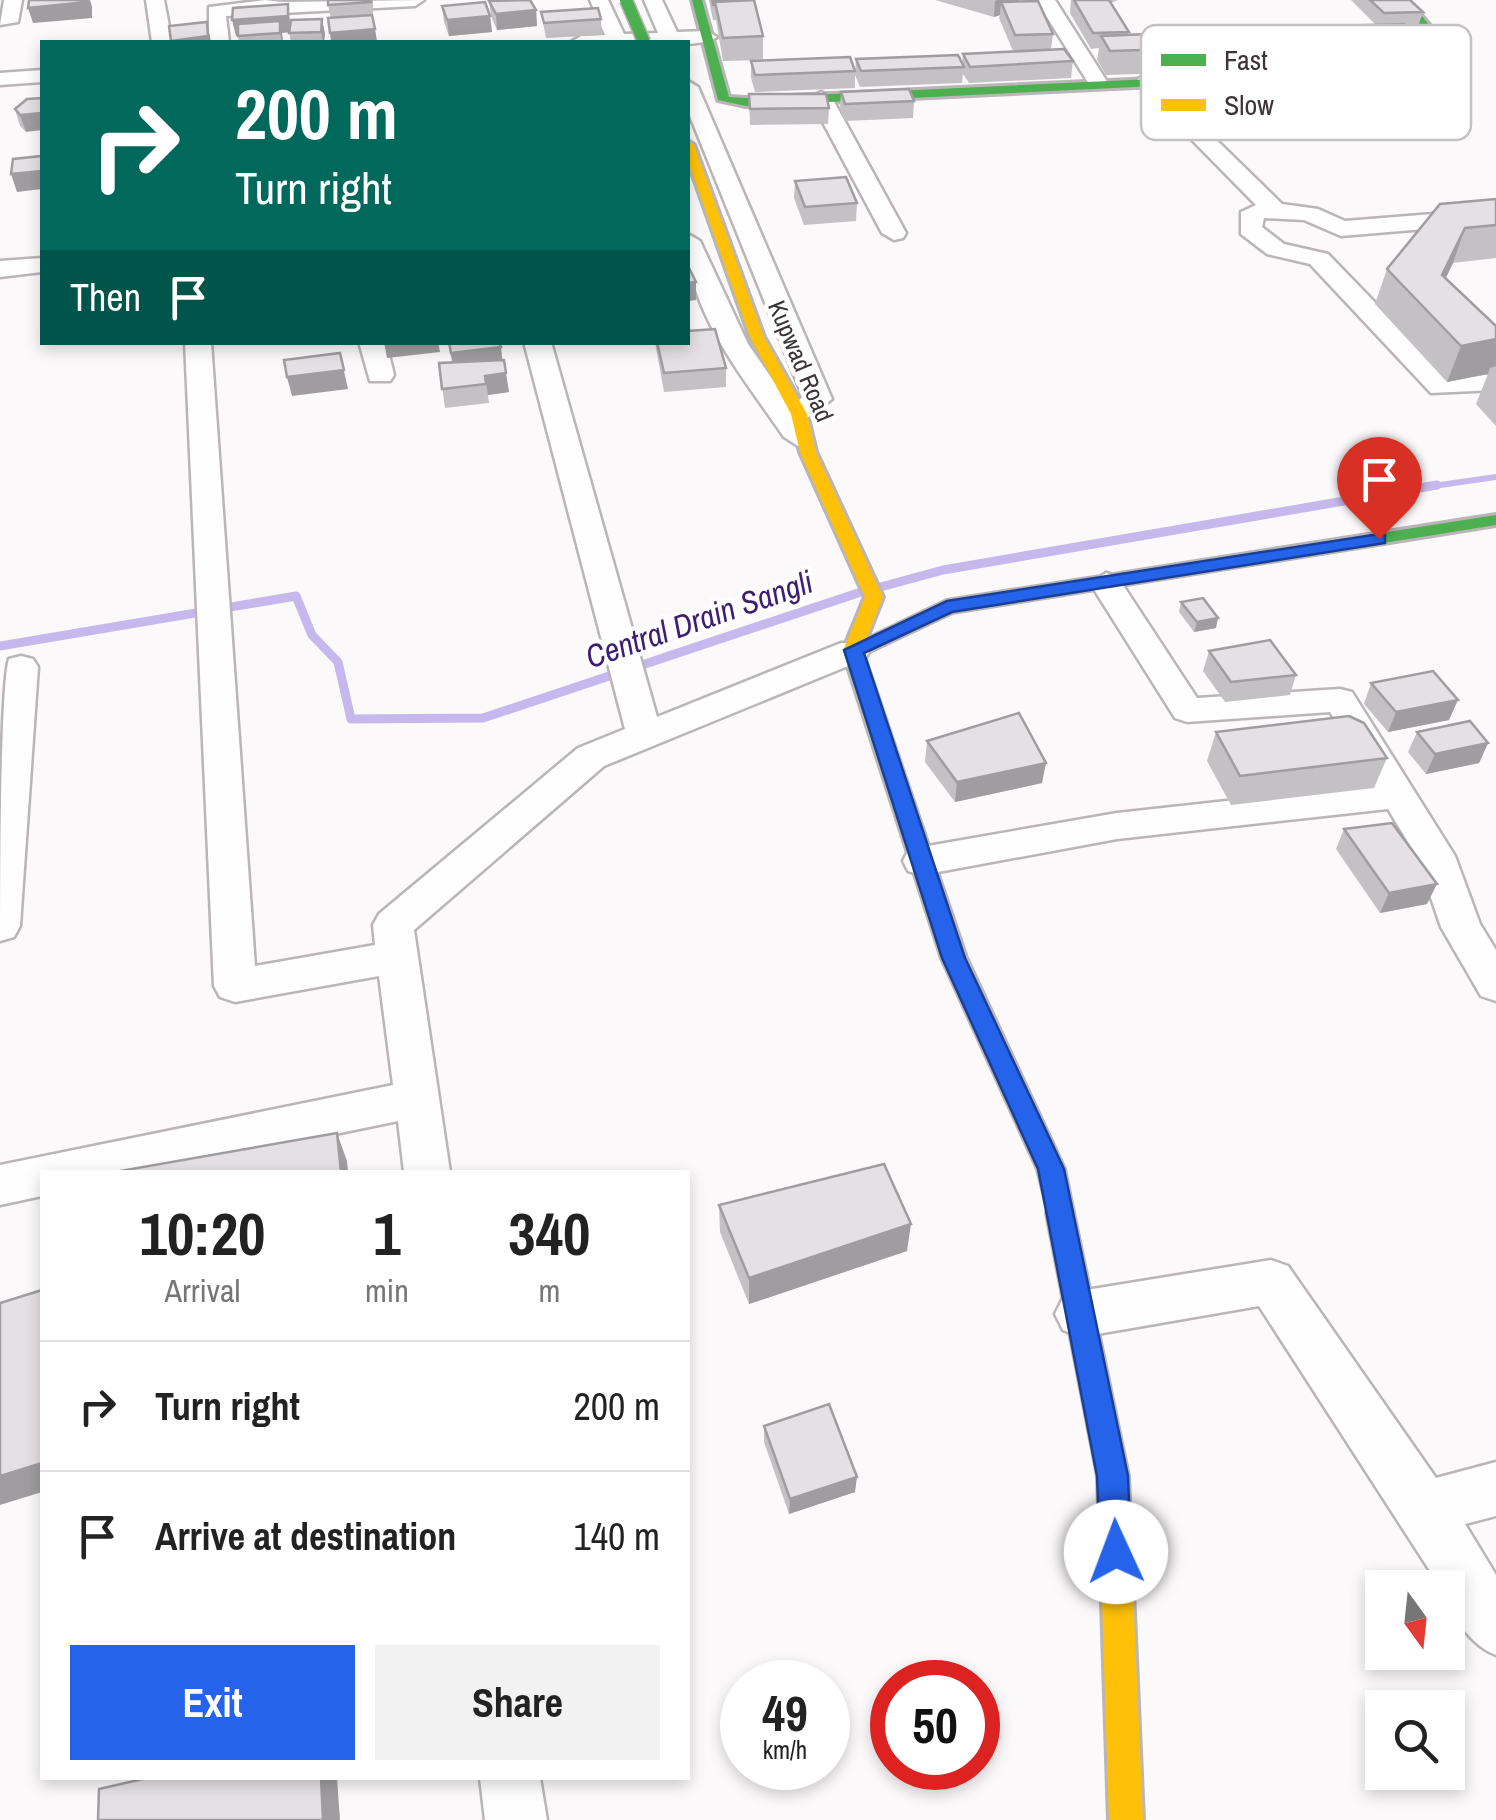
<!DOCTYPE html>
<style>
:root{--surface:#fff;--page:#f2f2f2;--text:#222;--muted:#767676;--line:#e0e0e0;--accent:#2563eb}
body{margin:0;font-family:"Archivo Narrow",sans-serif;background:var(--page);color:var(--text);height:100vh;display:flex;flex-direction:column;font-size:38px;white-space:nowrap}
*{box-sizing:border-box;margin:0}
p{font-size:32px;color:var(--muted)}
.icon{flex:none;width:55px;height:55px;fill:none;stroke:currentColor;stroke-width:2;stroke-linecap:round;stroke-linejoin:round}
.map{position:relative;flex:1;overflow:hidden}
.sheet{position:absolute;left:40px;top:1170px;width:650px;height:610px;display:flex;flex-direction:column;background:var(--surface);border-radius:0px;box-shadow:0 5px 15px #0003}
.sheet>*{flex:none}
.hud{position:absolute;left:40px;top:40px;width:650px;height:305px;border-radius:0px;box-shadow:0 5px 15px #0003;background:#00695c;color:#fff;overflow:hidden}
.needle{width:65px;rotate:165deg}
.buttons{position:absolute;left:1365px;top:1570px;display:grid;gap:20px}
.buttons a{display:grid;place-items:center;width:100px;height:100px;border-radius:0px;background:var(--surface);box-shadow:0 5px 15px #0003;font-size:50px}
.speed{position:absolute;left:720px;top:1660px;display:flex;gap:20px;font-size:50px;font-weight:700;text-align:center}
.speed>*{display:grid;place-content:center;width:130px;height:130px;border-radius:50%;background:var(--surface);box-shadow:0 5px 15px #0003;line-height:1}
.speed small{font-size:25px;font-weight:400}
.speed .limit{border:15px solid #d22;background:#fff;color:#111}
.pin{position:absolute;display:grid;place-items:center;width:85px;height:85px;color:#fff;margin:-102px -42px;border-radius:50% 50% 50% 0;rotate:-45deg;box-shadow:0 0 10px #0007}
.pin .icon{rotate:45deg}
.me{position:absolute;width:110px;margin:-55px;rotate:358deg;stroke-linejoin:round;filter:drop-shadow(0 0 8px #0008)}
.turn{display:flex;align-items:center;gap:35px;height:210px;padding:0 30px;font-size:45px}
.turn .icon{width:130px;height:130px;stroke-width:2.5}
.turn b{display:block;font-size:70px;line-height:85px}
.then{display:flex;align-items:center;height:95px;padding:0 30px;background:#0003;gap:20px;font-size:38px}
.eta{display:flex;justify-content:space-evenly;align-items:center;height:170px;text-align:center}
.eta b{font-size:60px;font-weight:700;line-height:70px}
.cta{display:flex;gap:20px;margin-top:auto;padding:20px 30px}
.cta a{flex:1;height:115px;border-radius:0px;background:var(--accent);color:#fff;font-size:40px;font-weight:700;line-height:115px;text-align:center}
.cta a+a{background:var(--page);color:var(--text)}
ul{padding:0;list-style:none}
li{display:flex;align-items:center;gap:30px;height:130px;padding:0 30px;border-top:2px solid var(--line)}
li div{flex:1}
li b{display:block;font-size:38px}
li em{font-style:normal}
.map>svg:first-child{display:block}
.lines{fill:none;stroke-linecap:round;stroke-linejoin:round}
.stream-far1{stroke:#c6b8ec;stroke-width:6}
.stream{stroke:#c6b8ec;stroke-width:9}
.street-casing{stroke:#bab5b7;stroke-width:5}
.fast-casing{stroke:#bab5b7;stroke-width:6}
.slow-casing{stroke:#bab5b7;stroke-width:6}
.street{fill:#fefefe;fill-rule:evenodd}
.fast{fill:#4caf50;fill-rule:evenodd}
.slow{fill:#ffc107;fill-rule:evenodd}
.fast-bridge-casing{stroke:#bab5b7;stroke-width:15;stroke-linecap:butt}
.fast-bridge{stroke:#4caf50;stroke-width:12}
.wall{fill:#c4c1c4}
.shaded-wall{fill:#a09da0}
.building{fill:#e4e0e4;stroke:#a09da0;stroke-width:2.5}
.route{fill:#2563eb;stroke:#184099;stroke-width:2.5}
.labels{text-anchor:middle;dominant-baseline:central;stroke-width:9;stroke-linejoin:round;paint-order:stroke}
.far-street-label{font-size:25px;fill:#3c3437;stroke:#fff}
.water-label{font-size:32px;font-style:italic;fill:#3e1e73;stroke:#fff}
.key{fill:#fff;stroke:#c4c2c3;stroke-width:2.5}
.key-label{font-size:28px;fill:#3c3437}
</style>
<div class="map">
<svg width="1496" height="1820" viewBox="0 0 1496 1820">
<rect width="100%" height="100%" fill="#fbf9fa"/>
<g class="lines">
<path class="stream-far1" d="M 1419,488 L 1496,477"/>
<g class="stream">
<path d="M 877,588 L 943,570 L 1437,485"/>
<path d="M 0,646 L 296,596 L 312,635 L 338,662 L 351,719 L 483,718 L 861,592"/>
</g>
<g class="street-casing">
<g id="street">
<path d="M 4,0 L 22,0 L 18,22 L 0,25 Z"/>
<path d="M 146,0 L 164,0 L 172,42 L 152,42 Z"/>
<path d="M 265,0 L 283,2 L 424,0 L 415,6 L 226,16 L 229,42 L 209,42 L 209,7 Z"/>
<path d="M 590,0 L 608,0 L 624,34 L 658,33 L 644,0 L 662,0 L 677,32 L 707,31 L 717,37 C 700,51 600,42 571,42 L 581,36 L 605,35 Z"/>
<path d="M 1029,0 L 1055,0 L 1108,83 L 1105,87 L 1091,87 L 1040,6 Z"/>
<path d="M 42,70 L 42,82 L 0,85 L 0,73 Z"/>
<path d="M 1145,75 L 1152,77 L 1282,204 L 1318,209 L 1345,221 L 1496,209 L 1496,223 L 1341,236 L 1304,220 L 1264,218 L 1262,227 L 1284,244 L 1328,254 L 1448,378 L 1496,374 L 1496,390 L 1431,393 L 1310,264 L 1267,254 L 1241,234 L 1241,212 L 1256,205 L 1138,85 L 1135,81 Z"/>
<path d="M 688,81 L 698,87 L 832,399 L 802,422 L 812,437 L 808,443 L 798,446 L 784,437 C 744,378 683,307 688,234 L 700,241 L 748,344 L 791,406 L 803,397 L 688,111 Z"/>
<path d="M 821,92 L 832,98 L 906,233 L 903,238 L 894,240 L 882,233 L 810,98 Z"/>
<path d="M 42,258 L 42,272 L 0,277 L 0,261 Z"/>
<path d="M 185,342 L 211,342 L 255,966 L 375,945 L 373,925 L 379,914 L 578,748 L 625,729 L 524,342 L 551,342 L 657,717 L 841,643 L 865,643 L 870,651 L 865,659 L 604,766 L 414,930 L 450,1172 L 404,1172 L 398,1121 L 152,1172 L 42,1172 L 42,1196 L 0,1205 L 0,1165 L 393,1085 L 379,976 L 235,1002 L 220,997 L 214,986 Z"/>
<path d="M 359,342 L 386,342 L 394,375 L 390,381 L 370,381 Z"/>
<path d="M 1106,573 L 1117,576 L 1197,698 L 1340,689 L 1352,692 L 1455,856 L 1480,924 L 1496,950 L 1496,1001 L 1481,996 L 1441,927 L 1417,857 L 1388,809 L 1117,839 L 922,875 L 908,871 L 903,861 L 908,851 L 922,847 L 1117,813 L 1374,785 L 1330,712 L 1187,722 L 1175,718 L 1090,583 Z"/>
<path d="M 21,656 L 33,659 L 38,667 L 20,926 L 14,937 L 0,941 C 0,895 0,686 9,659 Z"/>
<path d="M 1271,1260 L 1288,1266 L 1436,1478 L 1496,1462 L 1496,1516 L 1465,1524 L 1496,1575 L 1496,1655 C 1472,1646 1448,1615 1448,1588 L 1441,1588 L 1259,1306 L 1080,1337 L 1063,1330 L 1055,1314 L 1063,1298 L 1080,1291 Z"/>
<path d="M 480,1778 L 540,1778 L 547,1820 L 485,1820 Z"/>
</g>
</g>
<g class="fast-casing">
<g id="fast">
<path d="M 692,0 L 702,0 L 729,97 L 746,98 L 1451,65 L 1397,0 L 1408,0 L 1466,68 L 1460,71 L 746,106 L 718,100 Z"/>
<path d="M 1496,515 L 1496,525 L 952,612 L 863,654 L 966,958 L 1064,1169 L 1073,1213 L 1069,1221 L 1060,1225 L 1051,1221 L 1038,1169 L 942,958 L 843,651 L 947,601 Z"/>
</g>
</g>
<g class="slow-casing">
<g id="slow">
<path d="M 688,141 L 694,145 L 764,337 L 807,414 L 816,452 L 883,597 L 860,655 L 853,657 L 843,651 L 865,597 L 800,452 L 791,414 L 750,337 L 688,161 Z"/>
<path d="M 1060,1201 L 1069,1205 L 1073,1213 L 1128,1476 L 1143,1820 L 1109,1820 L 1098,1476 L 1047,1213 L 1051,1205 Z"/>
</g>
</g>
<use href="#street" class="street"/>
<use href="#fast" class="fast"/>
<use href="#slow" class="slow"/>
<g class="fast-bridge-casing">
<path id="fast-bridge" d="M 626,0 L 644,42"/>
</g>
<use href="#fast-bridge" class="fast-bridge"/>
</g>
<g class="wall">
<path d="M 373,0 L 373,18 L 377,42 L 331,42 L 331,18 L 328,5 Z"/>
<path d="M 709,0 L 754,0 L 763,36 L 763,60 L 723,61 L 716,20 L 713,20 Z"/>
<path d="M 935,0 L 1019,0 L 1019,2 L 1053,34 L 1051,49 L 1073,61 L 1071,78 L 969,83 L 963,74 L 962,83 L 860,87 L 855,75 L 856,59 L 962,63 L 963,54 L 1013,51 L 999,18 L 1000,15 L 994,17 Z"/>
<path d="M 1071,0 L 1118,0 L 1111,3 L 1129,32 L 1128,35 L 1300,32 L 1301,27 L 1376,25 L 1351,0 L 1410,0 L 1423,12 L 1418,27 L 1407,28 L 1419,39 L 1412,63 L 1308,66 L 1304,61 L 1303,67 L 1205,69 L 1204,72 L 1106,75 L 1097,60 L 1099,48 L 1091,49 L 1070,13 Z"/>
<path d="M 489,1 L 536,10 L 537,26 L 497,30 L 491,16 Z"/>
<path d="M 442,6 L 490,16 L 492,32 L 449,36 L 444,22 Z"/>
<path d="M 541,12 L 601,19 L 602,35 L 546,38 Z"/>
<path d="M 322,19 L 325,34 L 324,42 L 291,42 L 289,32 L 282,33 L 283,42 L 239,42 L 238,36 L 236,36 L 291,21 Z"/>
<path d="M 751,61 L 855,71 L 855,88 L 755,92 L 751,78 Z"/>
<path d="M 841,92 L 914,101 L 913,118 L 845,121 L 840,109 Z"/>
<path d="M 749,94 L 829,108 L 828,124 L 750,125 Z"/>
<path d="M 27,99 L 26,132 L 20,126 L 15,109 Z"/>
<path d="M 795,181 L 857,203 L 856,221 L 804,225 L 794,198 Z"/>
<path d="M 1496,199 L 1496,258 L 1453,263 L 1446,278 L 1496,326 L 1496,426 L 1476,404 L 1488,374 L 1447,382 L 1375,304 L 1387,269 Z"/>
<path d="M 448,342 L 502,361 L 509,392 L 488,395 L 489,403 L 445,408 L 439,363 L 452,362 Z"/>
<path d="M 655,342 L 688,342 L 726,368 L 726,387 L 664,392 Z"/>
<path d="M 1181,602 L 1216,628 L 1194,632 L 1179,612 Z"/>
<path d="M 1209,651 L 1296,675 L 1290,695 L 1225,702 L 1203,671 Z"/>
<path d="M 1371,683 L 1449,720 L 1388,732 L 1364,704 Z"/>
<path d="M 1216,732 L 1387,758 L 1374,788 L 1231,805 L 1207,761 Z"/>
<path d="M 1417,732 L 1488,743 L 1479,763 L 1426,774 L 1408,752 Z"/>
<path d="M 927,741 L 1042,783 L 955,802 L 925,762 Z"/>
<path d="M 1344,829 L 1427,904 L 1380,913 L 1336,849 Z"/>
<path d="M 719,1205 L 907,1251 L 749,1304 L 720,1232 Z"/>
<path d="M 764,1426 L 855,1492 L 789,1514 L 764,1442 Z"/>
</g>
<g class="shaded-wall">
<path d="M 90,0 L 92,7 L 92,18 L 33,23 L 28,8 Z"/>
<path d="M 998,0 L 1019,0 L 1018,9 L 1001,2 L 1000,15 L 994,17 L 995,1 Z"/>
<path d="M 288,4 L 291,32 L 282,33 L 283,42 L 282,42 L 280,33 L 236,36 L 232,20 Z"/>
<path d="M 536,10 L 537,26 L 497,30 L 496,14 Z"/>
<path d="M 490,16 L 492,32 L 449,36 L 447,20 Z"/>
<path d="M 322,19 L 325,34 L 324,42 L 323,42 L 321,32 Z"/>
<path d="M 207,22 L 211,42 L 171,42 L 171,41 Z"/>
<path d="M 375,29 L 377,42 L 331,42 L 330,33 Z"/>
<path d="M 42,113 L 42,130 L 26,132 L 20,115 Z"/>
<path d="M 42,171 L 42,189 L 17,192 L 11,174 Z"/>
<path d="M 1465,228 L 1453,263 L 1430,310 L 1442,275 Z"/>
<path d="M 696,282 L 696,300 L 688,301 L 688,283 Z"/>
<path d="M 1496,339 L 1496,366 L 1490,368 L 1488,374 L 1447,382 L 1461,346 Z"/>
<path d="M 384,342 L 438,342 L 440,352 L 387,358 Z"/>
<path d="M 501,347 L 503,366 L 454,372 L 451,353 Z"/>
<path d="M 340,353 L 348,389 L 292,396 L 287,377 Z"/>
<path d="M 506,373 L 509,392 L 488,395 L 485,376 Z"/>
<path d="M 1218,618 L 1216,628 L 1194,632 L 1197,622 Z"/>
<path d="M 1458,700 L 1449,720 L 1388,732 L 1396,712 Z"/>
<path d="M 1488,743 L 1479,763 L 1426,774 L 1435,754 Z"/>
<path d="M 1046,763 L 1042,783 L 955,802 L 957,782 Z"/>
<path d="M 1437,884 L 1427,904 L 1380,913 L 1389,893 Z"/>
<path d="M 337,1133 L 347,1161 L 348,1172 L 341,1172 Z"/>
<path d="M 911,1224 L 907,1251 L 749,1304 L 749,1278 Z"/>
<path d="M 42,1463 L 42,1492 L 0,1505 L 0,1476 Z"/>
<path d="M 857,1477 L 855,1492 L 789,1514 L 790,1499 Z"/>
<path d="M 321,1778 L 337,1778 L 340,1820 L 323,1820 Z"/>
</g>
<g class="building">
<path d="M 29,0 L 87,0 L 87,2 L 28,8 Z"/>
<path d="M 328,0 L 371,0 L 371,2 L 328,5 Z"/>
<path d="M 530,0 L 536,10 L 496,14 L 489,1 Z"/>
<path d="M 712,0 L 750,0 L 750,1 L 715,2 L 716,5 L 713,5 Z"/>
<path d="M 754,0 L 763,36 L 723,38 L 715,2 Z"/>
<path d="M 1074,0 L 1109,0 L 1129,32 L 1093,33 Z"/>
<path d="M 1370,0 L 1410,0 L 1423,12 L 1384,13 Z"/>
<path d="M 1038,1 L 1053,34 L 1015,35 L 1001,2 Z"/>
<path d="M 485,2 L 490,16 L 447,20 L 442,6 Z"/>
<path d="M 288,4 L 288,16 L 232,20 L 233,8 Z"/>
<path d="M 598,8 L 601,19 L 544,23 L 541,12 Z"/>
<path d="M 372,15 L 375,29 L 330,33 L 328,18 Z"/>
<path d="M 322,19 L 321,32 L 289,33 L 291,20 Z"/>
<path d="M 280,21 L 280,33 L 238,36 L 238,24 Z"/>
<path d="M 207,22 L 208,36 L 171,41 L 169,26 Z"/>
<path d="M 1404,24 L 1419,39 L 1314,42 L 1301,27 Z"/>
<path d="M 1297,28 L 1309,43 L 1206,45 L 1209,48 L 1110,51 L 1101,36 Z"/>
<path d="M 1064,49 L 1073,61 L 970,67 L 963,54 Z"/>
<path d="M 958,55 L 964,67 L 861,71 L 856,59 Z"/>
<path d="M 850,57 L 855,71 L 755,75 L 751,61 Z"/>
<path d="M 909,89 L 914,101 L 845,104 L 841,92 Z"/>
<path d="M 749,94 L 826,94 L 829,108 L 750,109 Z"/>
<path d="M 42,98 L 42,113 L 20,115 L 15,109 L 27,99 Z"/>
<path d="M 42,156 L 42,171 L 11,174 L 13,159 Z"/>
<path d="M 846,177 L 857,203 L 805,207 L 795,181 Z"/>
<path d="M 1496,199 L 1496,225 L 1465,228 L 1442,275 L 1496,326 L 1496,339 L 1461,346 L 1387,269 L 1440,204 Z"/>
<path d="M 688,266 L 696,282 L 688,283 Z"/>
<path d="M 715,329 L 726,368 L 664,373 L 657,342 L 688,342 L 688,331 Z"/>
<path d="M 449,342 L 499,342 L 501,347 L 451,353 Z"/>
<path d="M 340,353 L 344,370 L 287,377 L 284,360 Z"/>
<path d="M 504,360 L 506,373 L 485,376 L 486,384 L 442,389 L 439,363 Z"/>
<path d="M 1203,598 L 1218,618 L 1197,622 L 1181,602 Z"/>
<path d="M 1270,640 L 1296,675 L 1231,682 L 1209,651 Z"/>
<path d="M 1433,671 L 1458,700 L 1396,712 L 1371,683 Z"/>
<path d="M 1019,713 L 1046,763 L 957,782 L 927,741 Z"/>
<path d="M 1349,716 L 1364,723 L 1387,758 L 1240,776 L 1216,732 Z"/>
<path d="M 1470,721 L 1488,743 L 1435,754 L 1417,732 Z"/>
<path d="M 1392,823 L 1437,884 L 1389,893 L 1344,829 Z"/>
<path d="M 337,1133 L 341,1172 L 120,1172 L 120,1171 Z"/>
<path d="M 884,1164 L 911,1224 L 749,1278 L 719,1205 Z"/>
<path d="M 42,1290 L 42,1463 L 0,1476 L 0,1303 Z"/>
<path d="M 829,1404 L 857,1477 L 790,1499 L 764,1426 Z"/>
<path d="M 147,1778 L 321,1778 L 323,1820 L 98,1820 L 99,1789 Z"/>
</g>
<path class="route" d="M 1379,534 L 1385,535 L 1385,543 L 952,612 L 864,653 L 965,958 L 1064,1169 L 1128,1476 L 1131,1552 L 1127,1564 L 1116,1568 L 1104,1564 L 1100,1552 L 1097,1476 L 1038,1169 L 942,958 L 844,650 L 947,601 Z"/>
<g class="labels">
<g class="far-street-label">
<text transform="translate(801 361) rotate(67)">Kupwad Road</text>
</g>
<g class="water-label">
<text transform="translate(699 619) rotate(-19)">Central Drain Sangli</text>
</g>
</g>
<rect x="1141" y="25" width="330" height="115" rx="15" class="key"/>
<rect x="1161" y="54" width="45" height="12" fill="#4caf50"/>
<rect x="1161" y="99" width="45" height="12" fill="#ffc107"/>
<g class="key-label">
<text x="1224" y="70">Fast</text>
<text x="1224" y="115">Slow</text>
</g>
</svg>
<div class="buttons">
<a><svg class="needle" viewBox="-14 -14 28 28"><path d="M0-13l5 13h-10z" fill="#e53935"/><path d="M0 13l5-13h-10z" fill="#767676"/></svg></a>
<a><svg class="icon" aria-label="search" viewBox="0 0 24 24"><circle cx="10" cy="10" r="6"/><path d="M15 15l6 6"/></svg></a>
</div>
<div class="speed"><div>49<small>km/h</small></div><div class="limit">50</div></div>
<div class="pin" style="left:1379px;top:539px;background:#d93025"><svg class="icon" aria-label="arrive" viewBox="0 0 24 24"><path d="M6 21V4h12l-3 4 3 4H6"/></svg></div>
<svg class="me" style="left:1116px;top:1552px" viewBox="-20 -20 40 40"><circle r="19" fill="#fff"/><path d="M0-13L10 11 0 6-10 11z" fill="#2563eb"/></svg>
<div class="hud">
<div class="turn"><svg class="icon" aria-label="right" viewBox="0 0 24 24"><path d="M7 20v-9h11M14 6l5 5-5 5"/></svg><div><b>200 m</b>Turn right</div></div>
<div class="then">Then<svg class="icon" aria-label="arrive" viewBox="0 0 24 24"><path d="M6 21V4h12l-3 4 3 4H6"/></svg></div>
</div>
<section class="sheet">
<div class="eta">
<div><b>10:20</b><p>Arrival</p></div>
<div><b>1</b><p>min</p></div>
<div><b>340</b><p>m</p></div>
</div>
<ul>
<li><svg class="icon" aria-label="right" viewBox="0 0 24 24"><path d="M7 20v-9h11M14 6l5 5-5 5"/></svg><div><b>Turn right</b></div><em>200 m</em></li>
<li><svg class="icon" aria-label="arrive" viewBox="0 0 24 24"><path d="M6 21V4h12l-3 4 3 4H6"/></svg><div><b>Arrive at destination</b></div><em>140 m</em></li>
</ul>
<div class="cta"><a>Exit</a><a>Share</a></div>
</section>
</div>
